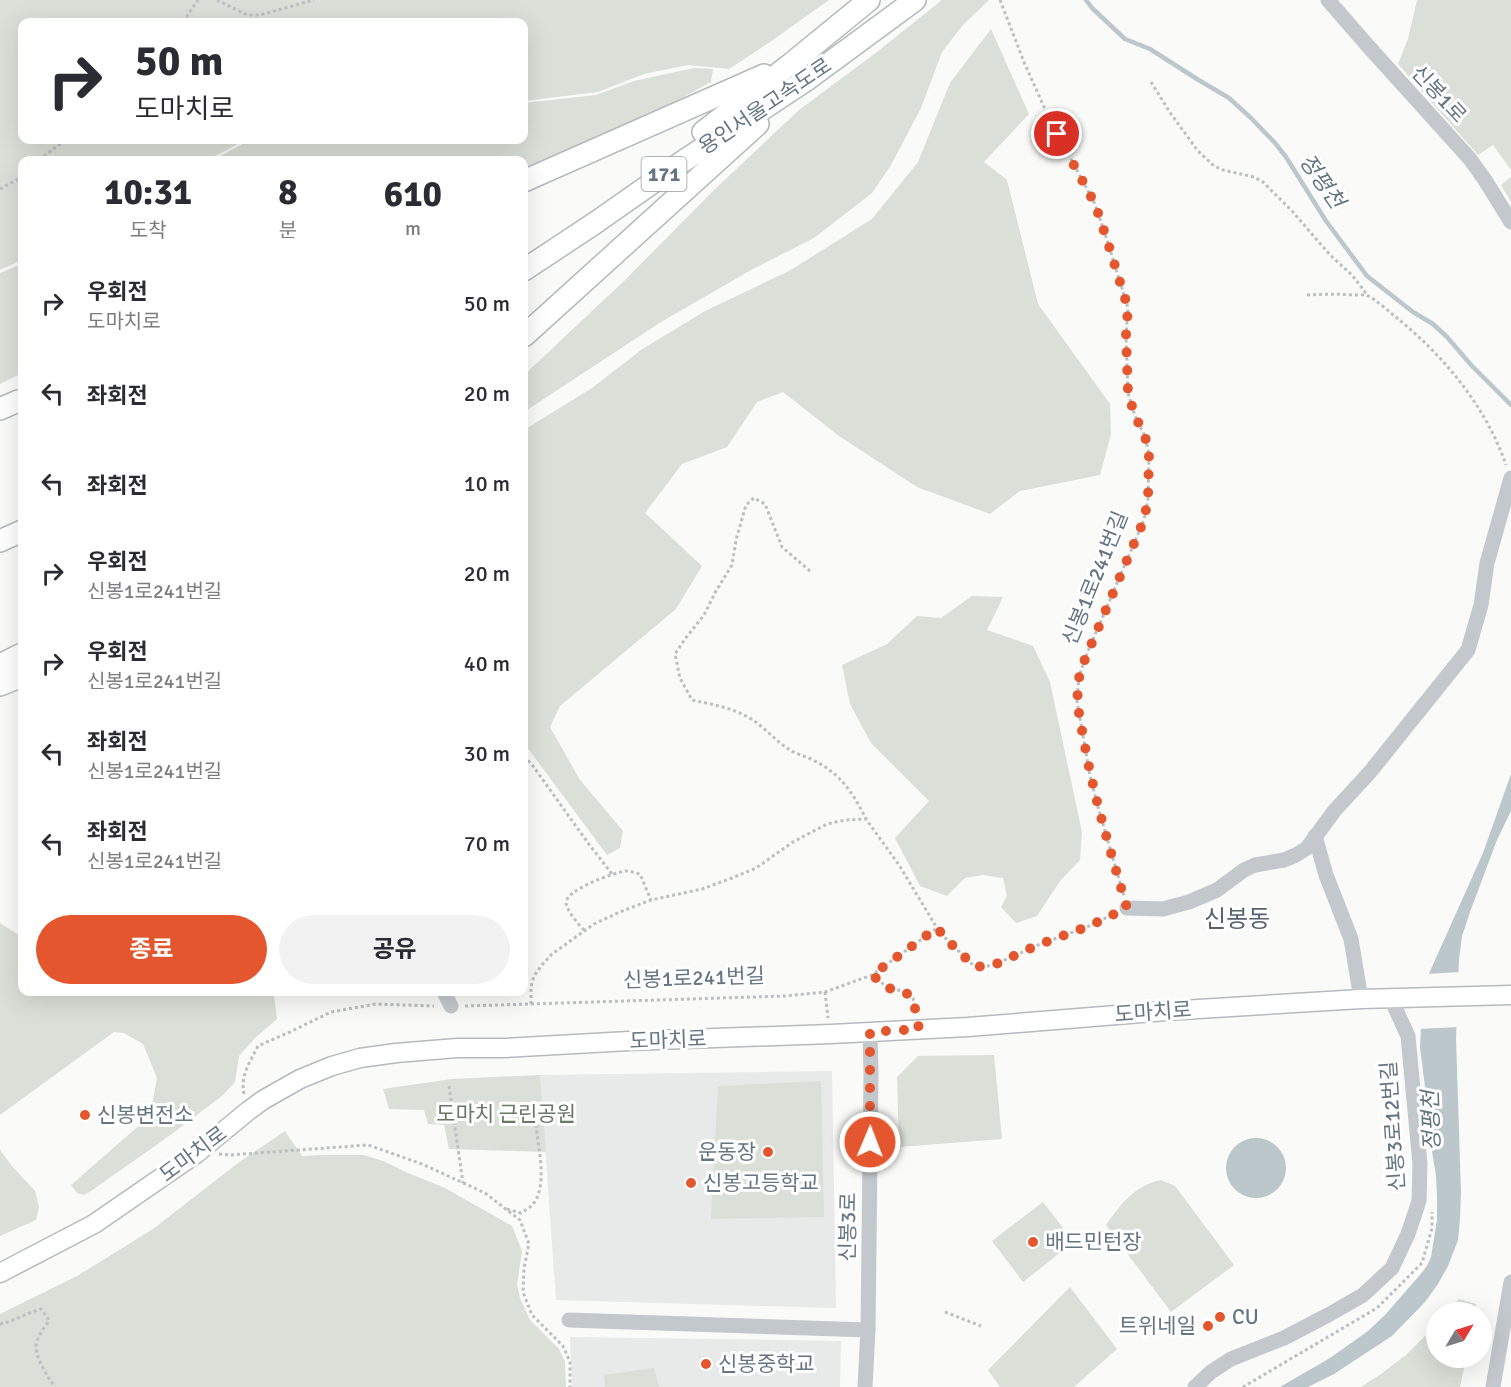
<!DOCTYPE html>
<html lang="ko">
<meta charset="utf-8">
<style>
:root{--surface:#fff;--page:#f2f2f3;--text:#2b2b33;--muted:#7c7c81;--accent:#e4572e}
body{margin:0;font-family:Signika,"Noto Sans KR",sans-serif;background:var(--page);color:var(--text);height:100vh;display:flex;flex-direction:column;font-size:22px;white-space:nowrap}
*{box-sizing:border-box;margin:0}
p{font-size:20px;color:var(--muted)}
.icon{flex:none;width:33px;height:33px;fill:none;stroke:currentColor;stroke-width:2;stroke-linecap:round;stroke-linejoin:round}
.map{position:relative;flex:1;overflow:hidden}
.details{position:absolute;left:18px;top:156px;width:510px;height:840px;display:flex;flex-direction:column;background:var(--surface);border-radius:12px;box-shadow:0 6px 24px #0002}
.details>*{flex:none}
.guide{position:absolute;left:18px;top:18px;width:510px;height:126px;border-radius:12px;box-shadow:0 6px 24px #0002;background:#fff;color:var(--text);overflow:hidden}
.needle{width:39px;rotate:52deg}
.fabs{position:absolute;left:1426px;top:1302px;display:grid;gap:12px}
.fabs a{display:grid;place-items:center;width:66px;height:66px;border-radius:50%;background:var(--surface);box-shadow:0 6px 24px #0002;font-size:30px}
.pin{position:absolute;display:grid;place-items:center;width:51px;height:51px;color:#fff;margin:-26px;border:3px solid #fff;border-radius:50%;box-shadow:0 2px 6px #0007}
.me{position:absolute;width:66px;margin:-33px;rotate:1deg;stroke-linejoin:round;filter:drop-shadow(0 0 4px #0008)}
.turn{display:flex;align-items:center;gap:21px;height:126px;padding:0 18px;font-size:27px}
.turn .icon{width:78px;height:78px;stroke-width:2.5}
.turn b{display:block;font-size:42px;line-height:51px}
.eta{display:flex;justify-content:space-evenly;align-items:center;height:102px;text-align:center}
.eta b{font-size:36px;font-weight:700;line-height:42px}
.cta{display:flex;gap:12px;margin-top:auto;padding:12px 18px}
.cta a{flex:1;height:69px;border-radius:36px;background:var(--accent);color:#fff;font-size:24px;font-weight:700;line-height:69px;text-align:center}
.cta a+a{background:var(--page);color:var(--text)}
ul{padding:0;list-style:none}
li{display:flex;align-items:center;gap:18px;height:90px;padding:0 18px}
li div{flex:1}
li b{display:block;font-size:22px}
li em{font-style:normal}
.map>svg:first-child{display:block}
.built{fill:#e8e9e9}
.green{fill:#dadfd7}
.water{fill:#bbc7cb}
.pier{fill:#fafaf8}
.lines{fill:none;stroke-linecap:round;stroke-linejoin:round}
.stream{stroke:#bbc7cb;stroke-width:4.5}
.major-casing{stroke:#b5babe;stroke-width:21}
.highway-casing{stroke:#b4b9bd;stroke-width:24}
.path{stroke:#bbbfc2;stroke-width:3;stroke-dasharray:3 3;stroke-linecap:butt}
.minor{stroke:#c3c8cc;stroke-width:15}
.major{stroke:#fff;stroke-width:18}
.highway{stroke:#fff;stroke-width:21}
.route{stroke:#e4572e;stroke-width:10;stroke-dasharray:0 18}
.poi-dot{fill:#e4572e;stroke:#fff;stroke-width:2}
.labels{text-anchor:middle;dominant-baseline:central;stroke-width:6;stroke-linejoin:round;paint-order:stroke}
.shield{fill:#fff;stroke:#939fa8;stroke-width:1.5}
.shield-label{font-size:20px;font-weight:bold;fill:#657683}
.street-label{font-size:21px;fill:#657683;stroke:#fff}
.park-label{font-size:21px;fill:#687a64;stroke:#fff}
.poi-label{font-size:21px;fill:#657683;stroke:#fff;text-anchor:start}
.water-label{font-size:22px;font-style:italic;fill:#60757c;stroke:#fff}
.quarter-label{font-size:24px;fill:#57646e;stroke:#fff}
</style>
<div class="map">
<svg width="1511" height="1387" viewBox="0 0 1511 1387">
<rect width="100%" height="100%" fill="#fafaf8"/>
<g class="built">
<path d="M 832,1071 L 836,1308 L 556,1300 L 540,1075 Z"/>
<path d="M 570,1337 L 841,1341 L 840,1387 L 572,1387 Z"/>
</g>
<g class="green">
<path d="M 0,0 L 829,0 L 770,42 L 729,69 L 688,65 L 644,74 L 598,92 L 524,101 L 524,22 L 22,22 L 22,140 L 245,140 L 208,160 L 22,160 L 22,260 L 0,270 Z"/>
<path d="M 942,0 L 989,0 L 962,26 L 942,52 L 921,108 L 891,165 L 872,193 L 814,238 L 751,270 L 661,322 L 524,412 L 524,375 L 624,281 L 715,189 L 799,110 L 877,52 Z"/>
<path d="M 1417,0 L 1511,0 L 1511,170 L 1493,145 L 1478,155 L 1398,64 L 1408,39 Z"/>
<path d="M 991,29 L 1029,114 L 984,162 L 1007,180 L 1038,304 L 1110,404 L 1111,434 L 1100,475 L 1020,491 L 990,514 L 917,487 L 839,436 L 783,392 L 757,402 L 727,447 L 682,464 L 645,513 L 702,566 L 676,609 L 560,706 L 550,727 L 580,780 L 623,831 L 620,848 L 607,855 L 524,743 L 524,430 L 592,388 L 641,350 L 705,311 L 789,271 L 872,219 L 918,162 L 950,83 Z"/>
<path d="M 694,68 L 713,69 L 711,82 L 611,137 L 524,172 L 524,160 L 213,160 L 250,140 L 524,140 L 524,103 L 596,95 L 634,81 Z"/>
<path d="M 1511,177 L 1511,202 L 1501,185 Z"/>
<path d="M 22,264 L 22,373 L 0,384 L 0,273 Z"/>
<path d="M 972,596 L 1003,597 L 987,630 L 1033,646 L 1050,682 L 1082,832 L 1080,860 L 1060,881 L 1037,916 L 1016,923 L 1001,907 L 1007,896 L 1003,878 L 983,875 L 965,878 L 947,896 L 920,886 L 895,838 L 929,801 L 871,743 L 850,704 L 842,665 L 887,644 L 917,616 L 941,618 Z"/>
<path d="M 0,923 L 22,937 L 22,992 L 265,992 L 274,996 L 277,1019 L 256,1037 L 239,1056 L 235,1082 L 222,1096 L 169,1136 L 91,1191 L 84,1195 L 77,1193 L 71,1185 L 150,1116 L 157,1078 L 143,1044 L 124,1033 L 114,1032 L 0,1115 Z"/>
<path d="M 994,1055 L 1002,1139 L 899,1147 L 897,1077 L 918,1056 Z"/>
<path d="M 540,1075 L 546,1152 L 449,1149 L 444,1125 L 428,1124 L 424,1110 L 389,1109 L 383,1089 L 452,1079 Z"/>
<path d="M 821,1081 L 824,1217 L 711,1219 L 718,1086 Z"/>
<path d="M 285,1131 L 302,1156 L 324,1155 L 364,1155 L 383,1161 L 408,1173 L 445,1188 L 512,1226 L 522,1251 L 517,1285 L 520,1298 L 530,1320 L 559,1349 L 565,1362 L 566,1387 L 0,1387 L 0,1314 L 77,1276 L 153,1229 L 238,1163 Z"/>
<path d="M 0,1150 L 12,1166 L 35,1191 L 39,1207 L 36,1220 L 0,1236 Z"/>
<path d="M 1161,1180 L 1175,1186 L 1234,1265 L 1171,1312 L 1106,1225 C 1120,1205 1135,1185 1161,1180 Z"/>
<path d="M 1043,1202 L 1074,1242 L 1023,1282 L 992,1241 Z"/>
<path d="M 1070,1287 L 1117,1349 L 1074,1387 L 1000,1387 L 988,1370 Z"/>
<path d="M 1459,1299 L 1476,1304 L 1475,1312 L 1447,1312 Z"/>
<path d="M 1437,1324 L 1437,1358 L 1466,1358 L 1460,1387 L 1361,1387 L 1381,1374 L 1407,1354 Z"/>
<path d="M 654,1368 L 659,1387 L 605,1387 L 604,1375 Z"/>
</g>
<g class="water">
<path d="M 1511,774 L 1511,811 L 1497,840 L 1470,912 L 1462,936 L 1459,959 L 1456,1038 L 1461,1192 L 1460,1219 L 1458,1240 L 1448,1266 L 1438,1284 L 1425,1302 L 1392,1336 L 1334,1374 L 1308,1387 L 1280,1387 L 1330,1358 L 1368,1331 L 1385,1315 L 1419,1276 L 1427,1266 L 1431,1257 L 1437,1220 L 1437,1195 L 1436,1176 L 1429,1133 L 1425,1087 L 1420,1047 L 1423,987 L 1483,853 Z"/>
<circle cx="1256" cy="1168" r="30"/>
</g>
<path class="pier" d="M 1460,972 L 1459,1027 L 1418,1029 L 1420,987 L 1426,974 Z"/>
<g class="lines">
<path class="stream" d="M 1086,0 L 1092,8 L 1125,39 L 1150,49 L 1197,79 L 1229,98 L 1251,118 L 1275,143 L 1286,157 L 1326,221 L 1367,276 L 1413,312 L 1433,324 L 1447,337 L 1472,366 L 1511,405"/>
<g class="major-casing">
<path id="major" d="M 0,1273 L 94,1224 L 197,1153 L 248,1111 L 263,1100 L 300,1079 L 332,1066 L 360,1058 L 396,1053 L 457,1048 L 505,1048 L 629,1041 L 831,1034 L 968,1027 L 1166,1011 L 1361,999 L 1511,995"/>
</g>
<g class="highway-casing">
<g id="highway">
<path d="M 703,132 L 792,63 L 869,0"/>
<path d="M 524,181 L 764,75"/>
<path d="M 524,270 L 595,223 L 682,162 L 805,81 L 915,0"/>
<path d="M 524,336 L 758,124"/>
<path d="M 0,409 L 18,401"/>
<path d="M 0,541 L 22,531"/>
<path d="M 0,665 L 22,654"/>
<path d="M 0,685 L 22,676"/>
</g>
</g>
<g class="path">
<path d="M 217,0 L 247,15 L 260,15 L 314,0"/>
<path d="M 1000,0 L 1024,62 L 1048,116 L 1095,204 L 1107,240 L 1128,308 L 1126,335 L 1128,393 L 1135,416 L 1145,436 L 1149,455 L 1148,499 L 1144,520 L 1088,651 L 1079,676 L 1077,701 L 1090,776 L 1098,807 L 1124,896"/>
<path d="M 183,22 L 198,0"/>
<path d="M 1151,82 L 1171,114 L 1198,151 L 1214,166 L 1223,170 L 1254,177 L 1263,182 L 1292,211 L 1330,255 L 1352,275 L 1368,296"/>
<path d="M 39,160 L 57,146 L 69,140"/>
<path d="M 0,189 L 22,177"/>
<path d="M 1307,295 C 1323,294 1338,294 1354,295 C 1358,295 1364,294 1368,296 C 1375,299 1391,313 1397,318 C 1445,357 1486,407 1506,465"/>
<path d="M 810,571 L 782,547 L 765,504 L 754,498 L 746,505 L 736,540 L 732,565 L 716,591 L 704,615 L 685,639 L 675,654 L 680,678 L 692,700 C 710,704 729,707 746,716 C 762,724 774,740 790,750 C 796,754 804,756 811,759 C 840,773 852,791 866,819"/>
<path d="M 524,756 L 533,766 L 588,843 L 612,874"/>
<path d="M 584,930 C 578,924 567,911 566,903 C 565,890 615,872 626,871 C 631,871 635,873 640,874 L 651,900"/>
<path d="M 872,975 L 888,988 L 903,991 L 913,998 L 916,1014"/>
<path d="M 825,992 L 828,1018"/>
<path d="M 531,1004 L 531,987 L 534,976 L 541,966 L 552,954 L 594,924 L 620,912 L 651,900 L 702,889 L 732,878 L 756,868 L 793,842 L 827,824 L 845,820 L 866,819 L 899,865 L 937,928 L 947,940 L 974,966 L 984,967 L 996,964 L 1038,945 L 1089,926 L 1116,913"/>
<path d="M 465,1006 L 785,996 L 825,992 L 872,975 L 937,928"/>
<path d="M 449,1086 L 463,1183"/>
<path d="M 244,1094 C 240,1076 250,1062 258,1046 L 292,1031 L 331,1012 L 376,1004 L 434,1006"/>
<path d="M 219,1154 L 230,1155 L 368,1145 L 422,1164 L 485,1193 L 520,1220 L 529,1244 L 524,1268 L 523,1292 L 532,1315 L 563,1346 L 570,1362 L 570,1387"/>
<path d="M 507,1209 L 521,1213 C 525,1210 530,1208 533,1204 C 548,1187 538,1146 536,1125"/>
<path d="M 945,1312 L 981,1326"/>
<path d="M 0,1324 C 14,1321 27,1313 41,1309 L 49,1320 C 45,1327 36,1338 36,1347 C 36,1358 48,1378 55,1387"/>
<path d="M 1243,1387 L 1377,1308 L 1422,1263 L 1432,1228 L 1432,1212"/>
</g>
<g class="minor">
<path d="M 1328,0 L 1368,46 L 1470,159 L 1485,180 L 1511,222"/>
<path d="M 1315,836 L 1326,875 L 1351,939 L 1361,999"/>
<path d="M 1127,908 L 1163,909 L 1189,902 L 1217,890 L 1244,870 L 1255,865 L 1284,860 L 1296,855 L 1307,848 L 1335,810 L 1370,772 L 1468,650 L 1481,605 L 1487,563 L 1511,478"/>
<path d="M 444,992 L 451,1006"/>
<path d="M 569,1320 L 868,1330"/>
<path d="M 865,1387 L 868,1330 L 871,1074 L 870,1032"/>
<path d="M 1195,1387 L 1211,1372 L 1231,1359 L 1284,1338 L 1330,1314 L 1363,1295 L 1392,1268 L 1408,1234 L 1419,1201 L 1420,1164 L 1408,1036 L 1391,999"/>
<path d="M 1493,1387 L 1511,1282"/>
</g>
<use href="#major" class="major"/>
<use href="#highway" class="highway"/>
</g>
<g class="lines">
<path class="route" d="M 870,1142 L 870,1032 L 919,1029 L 913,998 L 903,991 L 888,988 L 872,975 L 937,928 L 947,940 L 974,966 L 984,967 L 996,964 L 1038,945 L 1089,926 L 1127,908 C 1111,853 1094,798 1084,741 C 1079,714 1073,691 1083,664 L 1144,520 L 1148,499 L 1149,455 L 1145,436 L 1135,416 L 1128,393 L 1126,335 L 1128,308 L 1107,240 L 1095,204 L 1057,134"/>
</g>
<g class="poi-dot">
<circle cx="85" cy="1115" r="6"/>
<circle cx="768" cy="1152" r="6"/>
<circle cx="691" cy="1183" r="6"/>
<circle cx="1033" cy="1242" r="6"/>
<circle cx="1220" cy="1317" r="6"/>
<circle cx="1208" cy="1326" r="6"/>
<circle cx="706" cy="1364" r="6"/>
</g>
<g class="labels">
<rect class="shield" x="641.5" y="157" width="45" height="34" rx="4.5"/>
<g class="shield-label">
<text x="664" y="174">171</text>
</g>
<g class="street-label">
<text transform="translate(1439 94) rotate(47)">신봉1로</text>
<text transform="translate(765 106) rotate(-34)">용인서울고속도로</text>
<text transform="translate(1095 578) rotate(-68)">신봉1로241번길</text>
<text transform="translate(694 978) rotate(-2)">신봉1로241번길</text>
<text transform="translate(1153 1012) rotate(-4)">도마치로</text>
<text transform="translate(668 1040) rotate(-2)">도마치로</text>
<text transform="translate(1393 1126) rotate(-94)">신봉3로12번길</text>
<text transform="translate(193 1154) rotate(-37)">도마치로</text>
<text transform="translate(848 1227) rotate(-89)">신봉3로</text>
</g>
<g class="park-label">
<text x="506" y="1114">도마치 근린공원</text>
</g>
<g class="poi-label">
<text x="97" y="1115">신봉변전소</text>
<text x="756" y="1152" text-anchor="end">운동장</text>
<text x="703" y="1183">신봉고등학교</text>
<text x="1045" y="1242">배드민턴장</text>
<text x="1232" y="1317">CU</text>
<text x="1196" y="1326" text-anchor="end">트위네일</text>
<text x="718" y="1364">신봉중학교</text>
</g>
<g class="water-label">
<text transform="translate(1322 181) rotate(55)">정평천</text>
<text transform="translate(1431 1121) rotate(-92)">정평천</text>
</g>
<g class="quarter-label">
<text x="1237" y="919">신봉동</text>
</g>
</g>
</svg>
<div class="fabs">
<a><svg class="needle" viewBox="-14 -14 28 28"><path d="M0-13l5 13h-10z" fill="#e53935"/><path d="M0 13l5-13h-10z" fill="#7c7c81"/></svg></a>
</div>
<div class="pin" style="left:1057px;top:134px;background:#d93025"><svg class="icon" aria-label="arrive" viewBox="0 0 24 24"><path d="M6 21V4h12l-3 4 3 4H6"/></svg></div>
<svg class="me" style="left:870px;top:1142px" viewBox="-20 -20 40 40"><circle r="17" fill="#e4572e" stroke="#fff" stroke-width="3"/><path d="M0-11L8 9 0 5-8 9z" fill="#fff"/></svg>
<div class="guide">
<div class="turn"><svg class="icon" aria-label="right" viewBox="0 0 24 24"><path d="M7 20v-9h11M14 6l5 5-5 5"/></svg><div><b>50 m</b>도마치로</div></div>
</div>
<section class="details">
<div class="eta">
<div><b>10:31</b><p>도착</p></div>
<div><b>8</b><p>분</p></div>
<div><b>610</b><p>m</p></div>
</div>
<ul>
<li><svg class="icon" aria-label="right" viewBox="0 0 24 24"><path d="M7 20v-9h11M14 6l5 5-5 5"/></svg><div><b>우회전</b><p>도마치로</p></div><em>50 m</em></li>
<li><svg class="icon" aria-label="left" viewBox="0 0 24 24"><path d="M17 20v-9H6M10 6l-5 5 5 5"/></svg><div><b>좌회전</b></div><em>20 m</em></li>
<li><svg class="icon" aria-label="left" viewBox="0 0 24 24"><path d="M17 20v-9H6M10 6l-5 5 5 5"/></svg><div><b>좌회전</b></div><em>10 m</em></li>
<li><svg class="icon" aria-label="right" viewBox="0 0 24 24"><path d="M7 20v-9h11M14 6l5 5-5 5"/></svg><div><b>우회전</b><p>신봉1로241번길</p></div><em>20 m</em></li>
<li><svg class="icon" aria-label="right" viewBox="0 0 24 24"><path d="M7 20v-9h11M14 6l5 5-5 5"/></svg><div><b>우회전</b><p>신봉1로241번길</p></div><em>40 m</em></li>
<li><svg class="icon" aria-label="left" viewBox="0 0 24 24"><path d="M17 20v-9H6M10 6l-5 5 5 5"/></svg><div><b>좌회전</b><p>신봉1로241번길</p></div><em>30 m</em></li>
<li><svg class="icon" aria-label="left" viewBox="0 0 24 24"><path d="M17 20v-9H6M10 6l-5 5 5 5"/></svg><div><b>좌회전</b><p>신봉1로241번길</p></div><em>70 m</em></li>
</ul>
<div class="cta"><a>종료</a><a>공유</a></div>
</section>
</div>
